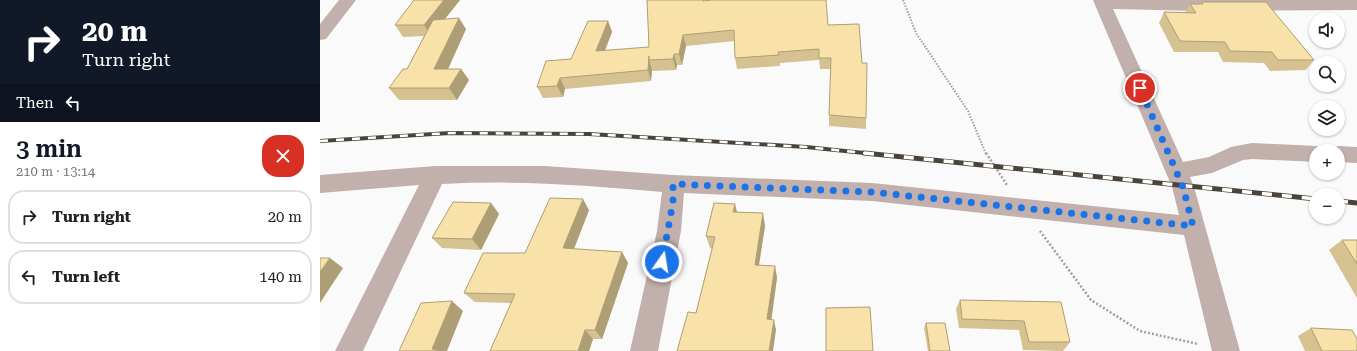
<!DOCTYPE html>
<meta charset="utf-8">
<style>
:root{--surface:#fff;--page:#f6f6f6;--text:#202124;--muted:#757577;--line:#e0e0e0;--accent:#111827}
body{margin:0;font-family:"Roboto Serif",serif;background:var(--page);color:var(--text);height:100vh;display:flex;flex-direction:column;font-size:15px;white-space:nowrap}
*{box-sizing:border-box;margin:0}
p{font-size:13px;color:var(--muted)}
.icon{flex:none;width:22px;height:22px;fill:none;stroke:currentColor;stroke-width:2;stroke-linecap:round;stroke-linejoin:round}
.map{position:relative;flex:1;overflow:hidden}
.side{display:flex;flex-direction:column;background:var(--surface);width:320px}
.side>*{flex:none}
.banner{background:#111827;color:#fff;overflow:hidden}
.fabs{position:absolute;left:989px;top:12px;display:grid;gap:8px}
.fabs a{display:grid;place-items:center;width:36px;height:36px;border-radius:50%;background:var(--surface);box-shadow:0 1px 3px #0004;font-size:20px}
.pin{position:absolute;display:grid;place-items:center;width:34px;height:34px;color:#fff;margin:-17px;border:2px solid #fff;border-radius:50%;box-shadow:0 1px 4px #0007}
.me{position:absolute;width:44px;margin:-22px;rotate:13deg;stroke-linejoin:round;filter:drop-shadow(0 0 3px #0008)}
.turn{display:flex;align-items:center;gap:14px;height:84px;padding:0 16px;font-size:18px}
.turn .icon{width:52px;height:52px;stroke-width:2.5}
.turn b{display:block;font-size:28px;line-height:34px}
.then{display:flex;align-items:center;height:38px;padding:0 16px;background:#0003;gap:8px;font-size:15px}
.round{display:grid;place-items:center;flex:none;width:42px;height:42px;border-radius:16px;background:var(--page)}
.overview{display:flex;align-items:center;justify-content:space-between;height:68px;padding:0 16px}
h1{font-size:24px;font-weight:600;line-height:30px;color:var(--accent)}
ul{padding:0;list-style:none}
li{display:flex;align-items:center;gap:12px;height:54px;margin:0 8px 6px;padding:0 8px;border:2px solid var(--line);border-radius:16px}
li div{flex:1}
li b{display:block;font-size:15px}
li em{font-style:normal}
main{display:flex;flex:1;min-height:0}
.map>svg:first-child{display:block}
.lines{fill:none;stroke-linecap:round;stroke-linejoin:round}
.path-far1{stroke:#a39f9b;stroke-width:2;stroke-dasharray:1.5 1.5;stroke-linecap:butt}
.path{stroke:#a39f9b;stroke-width:2.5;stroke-dasharray:2 2;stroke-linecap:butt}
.street{fill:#c1b0ac;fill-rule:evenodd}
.rail-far1-casing{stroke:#4b433a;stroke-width:4}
.rail-casing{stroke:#4b433a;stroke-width:5}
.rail-far1{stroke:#fff;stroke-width:2.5;stroke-dasharray:8;stroke-linecap:butt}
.rail{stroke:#fff;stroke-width:3.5;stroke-dasharray:10;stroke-linecap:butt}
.wall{fill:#d6c291}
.shaded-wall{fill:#ae9e76}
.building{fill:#f9e2a9;stroke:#ae9e76}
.route{stroke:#1a73e8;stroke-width:7;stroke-dasharray:0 12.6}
</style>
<main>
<section class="side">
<div class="banner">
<div class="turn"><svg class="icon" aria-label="right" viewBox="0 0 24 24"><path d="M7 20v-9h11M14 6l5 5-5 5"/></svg><div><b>20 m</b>Turn right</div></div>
<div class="then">Then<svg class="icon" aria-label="left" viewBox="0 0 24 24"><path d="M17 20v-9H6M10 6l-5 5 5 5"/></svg></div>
</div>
<div class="overview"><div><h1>3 min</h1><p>210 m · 13:14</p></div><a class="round" style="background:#d93025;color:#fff"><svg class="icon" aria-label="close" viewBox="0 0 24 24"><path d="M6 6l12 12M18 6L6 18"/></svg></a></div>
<ul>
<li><svg class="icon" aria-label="right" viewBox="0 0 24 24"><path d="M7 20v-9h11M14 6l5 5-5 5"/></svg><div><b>Turn right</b></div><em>20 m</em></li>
<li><svg class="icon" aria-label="left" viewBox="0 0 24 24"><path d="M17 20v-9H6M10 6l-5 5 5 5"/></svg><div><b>Turn left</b></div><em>140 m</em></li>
</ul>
</section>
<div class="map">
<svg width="1037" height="351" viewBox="0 0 1037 351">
<rect width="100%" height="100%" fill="#fafafa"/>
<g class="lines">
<path class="path-far1" d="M 583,0 L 596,33 L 648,111 L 666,154"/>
<g class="path">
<path d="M 666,153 L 687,185"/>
<path d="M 720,231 L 771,300 L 820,331 L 878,344"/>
</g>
<g class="street">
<path d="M 19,0 L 36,0 L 6,39 L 0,40 L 0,24 Z"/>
<path d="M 773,0 L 1037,0 L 1037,10 L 879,11 L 793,9 L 863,162 L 889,157 L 911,147 L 932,143 L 996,146 L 1004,148 L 1005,151 L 996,151 L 996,162 L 932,159 L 923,160 L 892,173 L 870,177 L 874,187 L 920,351 L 892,351 L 864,235 L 552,201 L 364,193 L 361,231 L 338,351 L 310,351 L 337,231 L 342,192 C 268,185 195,180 122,184 L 43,351 L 15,351 L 99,185 L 0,193 L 0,175 L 115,166 L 225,166 L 353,175 L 552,183 L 859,215 L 852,187 Z"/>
<path d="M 1018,146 L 1037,147 L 1037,163 L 1018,162 L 1018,151 L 1009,151 L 1010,148 Z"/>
</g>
<g class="rail-far1-casing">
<path id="rail-far1" d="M 0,141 L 130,133 L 269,134 L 486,147 L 554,154"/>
</g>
<g class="rail-casing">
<g id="rail">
<path d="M 544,153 L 996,199"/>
<path d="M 1018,201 L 1037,203"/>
</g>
</g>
<use href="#rail-far1" class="rail-far1"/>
<use href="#rail" class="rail"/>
</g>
<g class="wall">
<path d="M 94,0 L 140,0 L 125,19 L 146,29 L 128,69 L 141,69 L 149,80 L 137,100 L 79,100 L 69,88 L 87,69 L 104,36 L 83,37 L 75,25 Z"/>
<path d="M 327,0 L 384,0 L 384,1 L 508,25 L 546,118 L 546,129 L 509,126 L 509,115 L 511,69 L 500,69 L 499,60 L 460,63 L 460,66 L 417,69 L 415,58 L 415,41 L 366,46 L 362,65 L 357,65 L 356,70 L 333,71 L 332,70 L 331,81 L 245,89 L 243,97 L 223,98 L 217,87 L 251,59 L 288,21 L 292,32 L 285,51 L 329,47 Z"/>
<path d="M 882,2 L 994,60 L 986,70 L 950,71 L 944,63 L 903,62 L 898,52 L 854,52 L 839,23 L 844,12 L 865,13 L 870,4 L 880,4 Z"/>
<path d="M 171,203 L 179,214 L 161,250 L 122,248 L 112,238 Z"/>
<path d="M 269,210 L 254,249 L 302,252 L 308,263 L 282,339 L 273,339 L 269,351 L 170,351 L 191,303 L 155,302 L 144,293 L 205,253 Z"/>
<path d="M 417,212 L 445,226 L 439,265 L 455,266 L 457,278 L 451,319 L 456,330 L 376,313 L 392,248 L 390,248 L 386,236 Z"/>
<path d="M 1022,240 L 1037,240 L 1037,298 L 1009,250 Z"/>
<path d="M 640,300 L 741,302 L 750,342 L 743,351 L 703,350 L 699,330 L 639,328 L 636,309 Z"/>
<path d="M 606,323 L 630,351 L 608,351 L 604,328 Z"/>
<path d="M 991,328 L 1037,351 L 985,351 L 978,336 Z"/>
</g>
<g class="shaded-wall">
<path d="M 124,0 L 140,0 L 111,36 L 104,25 Z"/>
<path d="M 139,18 L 146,29 L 123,80 L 114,69 Z"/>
<path d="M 288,21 L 292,32 L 280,62 L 276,51 Z"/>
<path d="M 363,35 L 366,46 L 362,65 L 359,54 Z"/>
<path d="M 354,54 L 357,65 L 356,70 L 353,59 Z"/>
<path d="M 329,56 L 329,60 L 332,70 L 331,81 L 328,70 Z"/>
<path d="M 141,69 L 149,80 L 137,100 L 129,88 Z"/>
<path d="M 240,78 L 245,89 L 243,97 L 237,86 Z"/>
<path d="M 263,199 L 269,210 L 250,259 L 243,248 Z"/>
<path d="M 171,203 L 179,214 L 161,250 L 152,239 Z"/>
<path d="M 415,204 L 418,216 L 413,212 Z"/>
<path d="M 443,213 L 445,226 L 437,277 L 435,265 Z"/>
<path d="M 302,252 L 308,263 L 282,339 L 275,330 Z"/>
<path d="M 10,258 L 23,268 L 0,303 L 0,272 Z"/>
<path d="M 455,266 L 457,278 L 450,330 L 447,319 Z"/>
<path d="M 132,301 L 143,311 L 127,351 L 114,351 L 112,349 Z"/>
<path d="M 454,320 L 456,330 L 453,351 L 449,351 Z"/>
<path d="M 265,330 L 273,339 L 269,351 L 258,351 Z"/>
</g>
<g class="building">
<path d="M 94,0 L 124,0 L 104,25 L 75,25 Z"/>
<path d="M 327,0 L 383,0 L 383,1 L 392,0 L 506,0 L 508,25 L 539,24 L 542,63 L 547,63 L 546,118 L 509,115 L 511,58 L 499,58 L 499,49 L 458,52 L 459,55 L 415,58 L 414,30 L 363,35 L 359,54 L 354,54 L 353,59 L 329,60 L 329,56 L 328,70 L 240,78 L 237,86 L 217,87 L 226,61 L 251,59 L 268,21 L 288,21 L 276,51 L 329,47 Z"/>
<path d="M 882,2 L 946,2 L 994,60 L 958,60 L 952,52 L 910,51 L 905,42 L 860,41 L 844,12 L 876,13 L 870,4 L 883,4 Z"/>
<path d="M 139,18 L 114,69 L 141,69 L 129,88 L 69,88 L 83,69 L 87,69 L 113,20 Z"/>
<path d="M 230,198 L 263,199 L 243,248 L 302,252 L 275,330 L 265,330 L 258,351 L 170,351 L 195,294 L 144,293 L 163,253 L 205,253 Z"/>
<path d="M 133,202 L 171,203 L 152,239 L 112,238 Z"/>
<path d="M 394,203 L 415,204 L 413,212 L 443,213 L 435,265 L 455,266 L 447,319 L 454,320 L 449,351 L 357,351 L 368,312 L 376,313 L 395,237 L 386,236 Z"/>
<path d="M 1022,240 L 1037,240 L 1037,264 Z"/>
<path d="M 0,258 L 10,258 L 0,272 Z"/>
<path d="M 640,300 L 741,302 L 750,342 L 709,342 L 704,321 L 642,319 Z"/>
<path d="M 132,301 L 112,349 L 120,351 L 79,351 L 101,303 Z"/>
<path d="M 550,307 L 553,351 L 506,351 L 506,308 Z"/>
<path d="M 606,323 L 625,323 L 630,351 L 610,351 Z"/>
<path d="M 991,328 L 1032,330 L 1037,339 L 1037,351 L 1002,351 Z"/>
</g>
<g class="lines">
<path class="route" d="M 342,262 L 353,202 L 353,184 L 552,192 L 873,226 L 863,187 L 820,88"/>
</g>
</svg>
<div class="fabs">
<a><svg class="icon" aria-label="sound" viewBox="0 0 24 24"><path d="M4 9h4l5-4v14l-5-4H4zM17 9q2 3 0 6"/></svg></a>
<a><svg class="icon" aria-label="search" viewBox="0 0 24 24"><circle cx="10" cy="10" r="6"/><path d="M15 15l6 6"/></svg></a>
<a><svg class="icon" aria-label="layers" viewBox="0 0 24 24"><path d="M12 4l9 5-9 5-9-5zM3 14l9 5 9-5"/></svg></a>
<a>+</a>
<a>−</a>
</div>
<div class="pin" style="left:820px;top:88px;background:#d93025"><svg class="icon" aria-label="arrive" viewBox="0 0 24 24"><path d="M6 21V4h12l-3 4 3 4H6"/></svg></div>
<svg class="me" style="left:342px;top:262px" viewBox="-20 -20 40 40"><circle r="17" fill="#1a73e8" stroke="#fff" stroke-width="3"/><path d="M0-11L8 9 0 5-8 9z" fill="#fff"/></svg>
</div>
</main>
